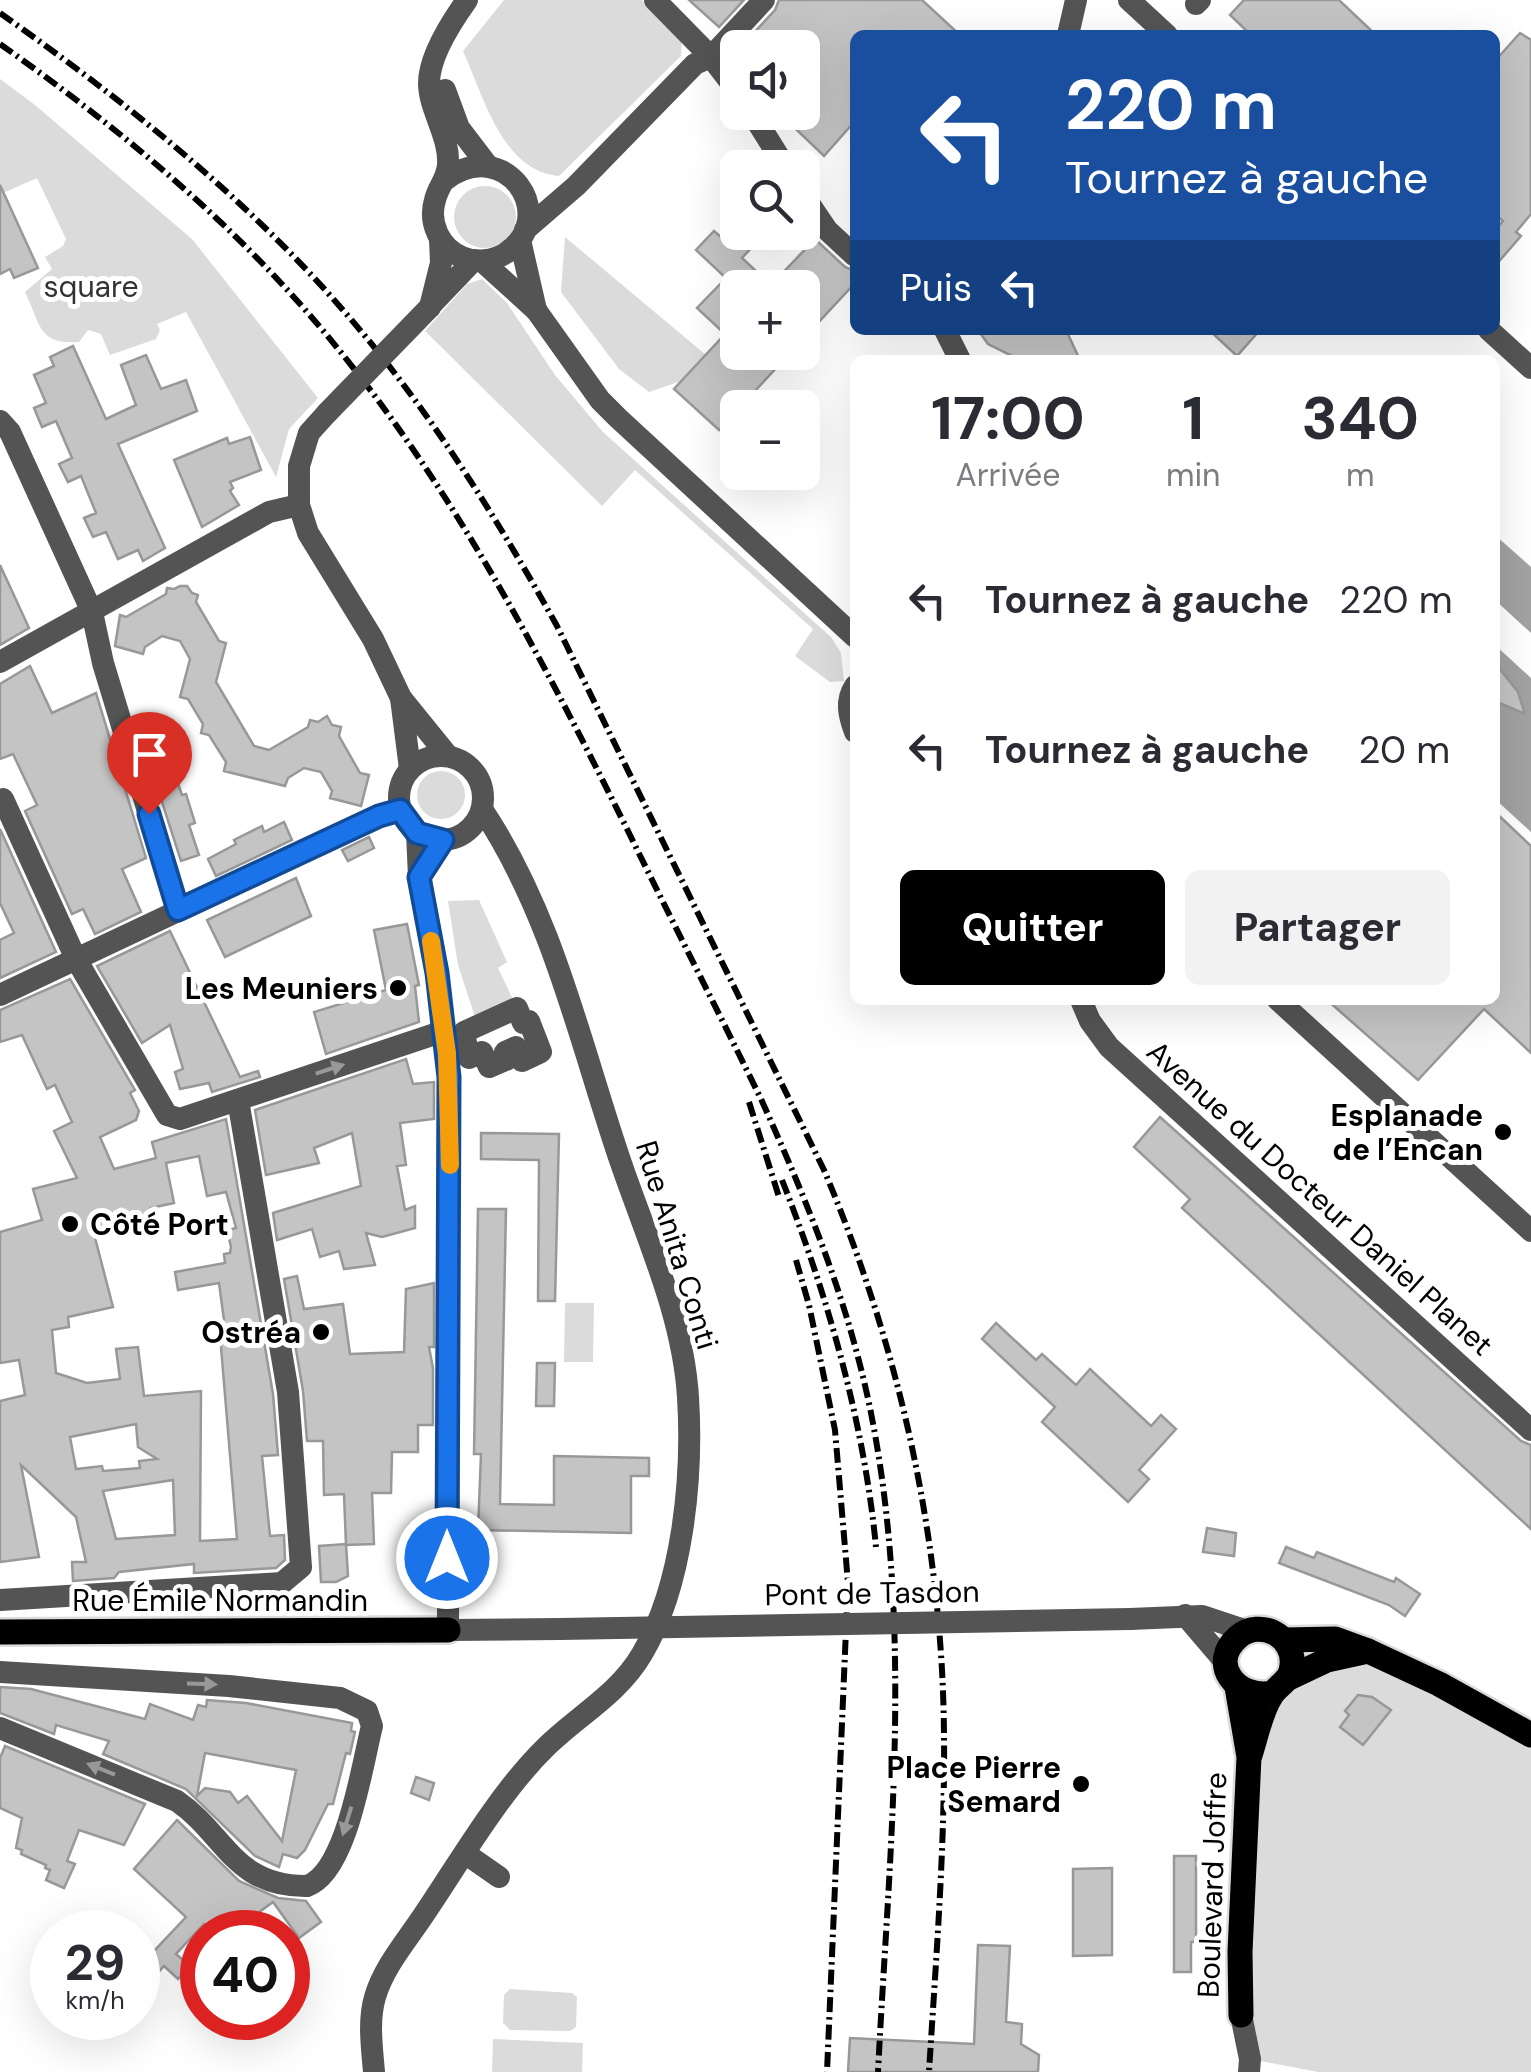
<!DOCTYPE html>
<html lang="fr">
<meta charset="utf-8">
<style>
:root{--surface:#fff;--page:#f2f2f3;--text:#2b2b33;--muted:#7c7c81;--accent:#000}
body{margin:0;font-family:"DM Sans",sans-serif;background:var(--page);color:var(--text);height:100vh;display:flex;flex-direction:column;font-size:38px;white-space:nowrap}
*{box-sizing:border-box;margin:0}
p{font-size:32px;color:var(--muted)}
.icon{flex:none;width:55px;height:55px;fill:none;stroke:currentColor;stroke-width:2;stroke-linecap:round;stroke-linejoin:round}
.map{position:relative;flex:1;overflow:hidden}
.drawer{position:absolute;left:850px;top:355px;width:650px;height:650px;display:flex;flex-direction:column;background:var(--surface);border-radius:15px;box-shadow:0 10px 40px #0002}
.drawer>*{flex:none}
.guide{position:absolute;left:850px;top:30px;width:650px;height:305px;border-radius:15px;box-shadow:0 10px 40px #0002;background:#1a4fa0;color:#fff;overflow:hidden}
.buttons{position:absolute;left:720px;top:30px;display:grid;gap:20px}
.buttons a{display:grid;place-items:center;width:100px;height:100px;border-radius:15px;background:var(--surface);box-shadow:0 10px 40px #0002;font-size:50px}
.speed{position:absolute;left:30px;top:1910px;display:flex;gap:20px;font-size:50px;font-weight:700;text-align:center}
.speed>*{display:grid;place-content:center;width:130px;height:130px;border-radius:50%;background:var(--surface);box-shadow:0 10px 40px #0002;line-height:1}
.speed small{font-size:25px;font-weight:400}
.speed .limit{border:15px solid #d22;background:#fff;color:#111}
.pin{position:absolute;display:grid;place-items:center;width:85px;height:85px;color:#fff;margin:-102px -42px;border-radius:50% 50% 50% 0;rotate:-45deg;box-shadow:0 0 10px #0007}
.pin .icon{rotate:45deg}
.me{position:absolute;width:110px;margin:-55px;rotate:0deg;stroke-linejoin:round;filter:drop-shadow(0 0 8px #0008)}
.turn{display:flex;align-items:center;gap:35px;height:210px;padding:0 50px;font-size:45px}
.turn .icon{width:130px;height:130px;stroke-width:2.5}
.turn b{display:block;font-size:70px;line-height:85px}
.then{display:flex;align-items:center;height:95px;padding:0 50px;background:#0003;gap:20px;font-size:38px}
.eta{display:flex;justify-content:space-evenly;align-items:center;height:170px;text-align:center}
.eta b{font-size:60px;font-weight:700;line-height:70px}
.primary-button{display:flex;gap:20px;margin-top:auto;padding:20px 50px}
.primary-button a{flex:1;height:115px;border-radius:15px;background:var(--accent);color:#fff;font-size:40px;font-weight:700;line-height:115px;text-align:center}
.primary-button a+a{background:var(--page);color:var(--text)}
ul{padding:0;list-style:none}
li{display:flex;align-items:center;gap:30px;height:150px;padding:0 50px}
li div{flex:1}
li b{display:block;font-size:38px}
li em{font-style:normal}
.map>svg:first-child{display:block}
.green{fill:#dbdbdb}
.water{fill:#a2a2a2}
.building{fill:#c4c4c4;stroke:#989898;stroke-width:2.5;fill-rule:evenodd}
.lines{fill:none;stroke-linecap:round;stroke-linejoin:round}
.major-casing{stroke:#dbdbdb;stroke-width:30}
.minor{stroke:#545454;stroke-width:22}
.major{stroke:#000;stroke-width:25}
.rail{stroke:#000;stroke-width:6;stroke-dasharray:15 5 2.5 5;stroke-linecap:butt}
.minor-bridge{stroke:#545454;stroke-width:22}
.oneway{fill:#989898}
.route-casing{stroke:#114b97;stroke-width:25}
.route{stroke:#1a73e8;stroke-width:18}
.slow{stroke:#f59e0b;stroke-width:18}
.poi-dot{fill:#000;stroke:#fff;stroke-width:4}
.labels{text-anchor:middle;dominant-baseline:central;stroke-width:10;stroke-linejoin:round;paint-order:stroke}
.park-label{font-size:30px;fill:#323232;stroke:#fff}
.poi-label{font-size:30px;font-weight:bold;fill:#000;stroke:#fff;text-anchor:end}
.street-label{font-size:30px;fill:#000;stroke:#fff}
</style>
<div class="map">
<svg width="1531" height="2072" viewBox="0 0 1531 2072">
<rect width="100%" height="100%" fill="#fff"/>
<g class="green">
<path d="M 504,0 L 642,0 L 682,38 L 681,56 L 559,176 C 502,171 484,97 463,51 Z"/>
<path d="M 0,79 L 35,105 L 192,239 L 318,398 L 289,429 L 276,477 L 186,312 L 157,324 L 160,330 L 156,339 L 110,355 L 101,334 L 88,330 L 79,342 C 38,345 41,325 25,292 L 52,269 L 45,257 L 63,246 L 66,239 L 37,178 L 3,193 L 0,185 Z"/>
<circle cx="485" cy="217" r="31"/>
<path d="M 565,237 L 706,355 L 681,381 L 649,392 L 619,369 L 561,292 Z"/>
<path d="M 482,279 L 507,303 L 555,375 L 603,432 L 831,637 L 841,653 L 844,681 L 830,682 L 795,656 L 813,629 L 635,470 L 602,506 L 425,331 L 467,284 Z"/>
<circle cx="441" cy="795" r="24"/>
<path d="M 479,900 L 507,962 L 498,968 L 517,1008 L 478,1026 L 458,965 L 448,901 Z"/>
<path d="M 565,1303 L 594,1303 L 593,1362 L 564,1362 Z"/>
<path d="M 1368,1651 L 1531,1735 L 1531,2072 L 1318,2072 L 1250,2059 L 1249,1757 L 1272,1693 Z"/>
<path d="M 510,1989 L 572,1993 L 577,1997 L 576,2027 L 570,2031 L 510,2030 L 503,2023 L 504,1995 Z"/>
<path d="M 493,2039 L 583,2043 L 582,2072 L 492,2072 Z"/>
</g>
<g class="water">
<path d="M 1495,535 L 1531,567 L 1531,633 L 1495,600 Z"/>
<path d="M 1495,645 L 1531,678 L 1531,832 L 1495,799 Z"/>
</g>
<g class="building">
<path d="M 689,0 L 744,0 L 719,27 Z"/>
<path d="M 779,0 L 922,0 L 960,35 L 855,35 L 855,121 L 824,156 L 778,112 L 802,112 L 802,48 L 741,47 L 775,10 Z"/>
<path d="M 1244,0 L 1339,0 L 1376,35 L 1251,35 L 1230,15 Z"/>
<path d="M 1520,33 L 1531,40 L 1531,214 L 1516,232 L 1521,236 L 1495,266 L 1495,230 L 1503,221 L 1495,214 L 1495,61 Z"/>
<path d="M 0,185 L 38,268 L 14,278 L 10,269 L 0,274 Z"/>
<path d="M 738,220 L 738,232 L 766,232 L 742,258 L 771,285 L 815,239 L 845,267 L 855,271 L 855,283 L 802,340 L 802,288 L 738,288 L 738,352 L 791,352 L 719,430 L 674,389 L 725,334 L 697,308 L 726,278 L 696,250 L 714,231 L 721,237 Z"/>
<path d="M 978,330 L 1066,330 L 1080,360 L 1012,360 L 1012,356 L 988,344 Z"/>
<path d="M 1209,330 L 1260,330 L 1237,356 Z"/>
<path d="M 73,346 L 106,419 L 136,405 L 121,365 L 146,355 L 161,389 L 186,380 L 197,411 L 118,444 L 165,548 L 143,561 L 138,550 L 118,559 L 106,532 L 93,537 L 84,518 L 96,513 L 81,476 L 68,482 L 59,464 L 72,458 L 56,421 L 42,427 L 34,408 L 46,403 L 34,375 L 54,366 L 50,357 Z"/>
<path d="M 250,437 L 261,470 L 230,482 L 233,488 L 230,491 L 239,505 L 202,527 L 174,460 L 227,438 L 229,444 Z"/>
<path d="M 0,565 L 29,628 L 0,645 Z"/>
<path d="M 180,586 L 187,586 L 192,593 L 198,595 L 196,602 L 219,641 L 226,643 L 216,682 L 254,746 L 269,750 L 308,727 L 310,720 L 318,722 L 327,716 L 332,725 L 341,727 L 339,736 L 360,773 L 369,775 L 361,806 L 330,798 L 332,791 L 321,772 L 304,768 L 288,778 L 285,786 L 224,771 L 226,762 L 209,735 L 201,733 L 203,724 L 188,699 L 180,697 L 190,659 L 180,641 L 162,636 L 145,647 L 143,654 L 115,646 L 120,615 L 126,617 L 166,594 L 167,588 L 174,589 Z"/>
<path d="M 1495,663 L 1518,692 L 1525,714 L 1495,701 Z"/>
<path d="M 30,666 L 52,713 L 96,693 L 146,858 L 122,869 L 141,912 L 95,934 L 83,909 L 72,914 L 25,811 L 37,805 L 13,754 L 0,759 L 0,684 Z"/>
<path d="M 169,758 L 182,795 L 186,794 L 195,823 L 189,825 L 199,855 L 181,861 L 151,768 L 154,762 Z"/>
<path d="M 1495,812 L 1531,846 L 1531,1053 L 1484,1009 L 1418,1080 L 1327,1000 L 1495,1000 Z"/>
<path d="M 284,822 L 292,840 L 216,876 L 208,859 L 236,844 L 234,840 L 262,826 L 264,832 Z"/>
<path d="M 0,829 L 56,952 L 0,978 L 0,940 L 14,933 L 0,903 Z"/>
<path d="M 369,837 L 374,848 L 348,861 L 342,850 Z"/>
<path d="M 296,878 L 311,916 L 225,957 L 207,920 Z"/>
<path d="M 407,924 L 419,985 L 415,986 L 419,1022 L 326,1054 L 314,1012 L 386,990 L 374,930 Z"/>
<path d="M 170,931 L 240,1077 L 258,1071 L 260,1077 L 212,1092 L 209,1083 L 180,1089 L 175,1072 L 183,1069 L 170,1025 L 142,1043 L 97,966 Z"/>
<path d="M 70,979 L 135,1090 L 130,1093 L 139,1111 L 136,1120 L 100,1137 L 114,1169 L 156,1158 L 152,1142 L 226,1119 L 273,1394 L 278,1455 L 262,1456 L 270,1536 L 284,1535 L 285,1560 L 276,1568 L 194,1573 L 194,1564 L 119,1572 L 114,1578 L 73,1581 L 72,1562 L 86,1562 L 76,1517 L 21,1465 L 39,1557 L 0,1562 L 0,1401 L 25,1395 L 19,1360 L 0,1363 L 0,1232 L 42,1220 L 33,1189 L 77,1178 L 54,1131 L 72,1122 L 55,1085 L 47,1089 L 22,1035 L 0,1042 L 0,1010 ZM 199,1156 L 207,1196 L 226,1192 L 236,1228 L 227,1230 L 231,1247 L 230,1253 L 224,1254 L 225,1263 L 175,1272 L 178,1290 L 219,1283 L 226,1335 L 220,1335 L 237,1539 L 200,1541 L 201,1391 L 144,1396 L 138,1347 L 116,1349 L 120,1379 L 87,1383 L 56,1373 L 52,1330 L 69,1327 L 68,1317 L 113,1307 L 93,1230 L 153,1215 L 151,1208 L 174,1203 L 166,1163 ZM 136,1424 L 138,1447 L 157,1459 L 139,1461 L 140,1468 L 103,1471 L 102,1466 L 76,1469 L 70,1437 ZM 173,1480 L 175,1535 L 116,1539 L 103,1491 Z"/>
<path d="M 406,1059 L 413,1084 L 434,1082 L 434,1119 L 400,1123 L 406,1165 L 397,1166 L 405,1210 L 415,1206 L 415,1228 L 382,1237 L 366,1233 L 375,1265 L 344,1269 L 339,1251 L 320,1257 L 312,1229 L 277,1240 L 273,1213 L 361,1186 L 352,1133 L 314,1148 L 319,1163 L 266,1175 L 255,1110 Z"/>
<path d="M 1160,1117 L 1521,1441 L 1531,1445 L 1531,1529 L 1182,1208 L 1190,1199 L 1134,1147 Z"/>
<path d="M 481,1133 L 559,1134 L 555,1301 L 538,1301 L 539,1160 L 481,1159 Z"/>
<path d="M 478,1209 L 506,1209 L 500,1504 L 554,1505 L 554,1456 L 649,1458 L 649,1476 L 631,1476 L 631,1533 L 478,1530 L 481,1454 L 474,1454 Z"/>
<path d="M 297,1276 L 304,1309 L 343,1304 L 350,1354 L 404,1352 L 406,1289 L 434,1283 L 434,1347 L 429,1347 L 433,1368 L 433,1425 L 418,1425 L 418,1452 L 392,1452 L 391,1493 L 372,1493 L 374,1544 L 346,1545 L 344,1494 L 324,1495 L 323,1441 L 307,1441 L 303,1391 L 284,1279 Z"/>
<path d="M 996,1323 L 1036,1360 L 1042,1354 L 1076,1385 L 1090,1369 L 1151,1426 L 1161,1415 L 1176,1429 L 1139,1470 L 1149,1479 L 1128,1502 L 1042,1422 L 1055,1407 L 982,1339 Z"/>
<path d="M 537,1363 L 555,1363 L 554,1406 L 536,1406 Z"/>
<path d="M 1207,1528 L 1236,1533 L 1234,1556 L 1203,1552 Z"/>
<path d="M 346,1544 L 348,1576 L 336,1582 L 321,1582 L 319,1546 Z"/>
<path d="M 1286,1547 L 1314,1558 L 1317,1552 L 1394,1582 L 1396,1578 L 1420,1594 L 1405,1616 L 1389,1605 L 1279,1563 Z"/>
<path d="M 0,1687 L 31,1689 L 145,1719 L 150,1704 L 193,1720 L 198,1705 L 206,1707 L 207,1700 L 246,1703 L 352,1723 L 351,1731 L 355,1732 L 350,1754 L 346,1753 L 333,1804 L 328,1804 L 305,1850 L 297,1858 L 283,1854 L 279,1867 L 255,1856 L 186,1789 L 103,1754 L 109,1741 L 56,1725 L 54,1734 L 0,1713 ZM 205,1753 L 296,1770 L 282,1841 L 247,1796 L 238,1803 L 230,1792 L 205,1788 L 197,1796 Z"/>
<path d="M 1358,1695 L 1372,1697 L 1391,1710 L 1363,1745 L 1340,1727 L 1349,1715 L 1345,1711 Z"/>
<path d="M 5,1746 L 145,1804 L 124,1845 L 79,1830 L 67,1861 L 75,1864 L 64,1888 L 46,1880 L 50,1870 L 45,1868 L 46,1865 L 21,1854 L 22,1850 L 16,1848 L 22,1818 L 0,1808 L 0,1758 Z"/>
<path d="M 416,1777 L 434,1783 L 429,1800 L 411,1793 Z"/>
<path d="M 177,1820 L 239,1881 L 278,1898 L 306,1901 L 321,1922 L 299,1938 L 273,1902 L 232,1932 L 213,1932 L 204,1924 L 176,1954 L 190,1966 L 178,1979 L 164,1966 L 148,1984 L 138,1974 L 138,1968 L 186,1917 L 134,1869 Z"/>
<path d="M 1174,1856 L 1196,1856 L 1196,1942 L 1191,1942 L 1191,1972 L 1174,1972 Z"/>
<path d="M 1112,1868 L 1112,1955 L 1073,1956 L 1073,1869 Z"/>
<path d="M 978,1945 L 1010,1946 L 1006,2022 L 1022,2024 L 1021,2044 L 1039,2055 L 1038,2072 L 848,2072 L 850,2038 L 974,2044 Z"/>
</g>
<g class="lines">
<g class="major-casing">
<g id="major">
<path d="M 0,1632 L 448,1630"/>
<path d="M 1285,1640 L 1335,1639 L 1368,1651 L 1439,1684 L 1531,1735"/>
<path d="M 1289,1678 L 1327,1660 L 1368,1651"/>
<path d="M 1237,1687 L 1249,1757 L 1240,1952 L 1241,2015"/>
<path d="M 1250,1755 C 1256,1737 1261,1711 1271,1696 C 1278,1684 1291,1682 1292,1665 C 1295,1636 1260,1618 1238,1637 C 1208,1663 1236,1700 1272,1693"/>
</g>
</g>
<g class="minor">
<path d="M 655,0 L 711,57 L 738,92"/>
<path d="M 1129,0 L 1167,35"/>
<path d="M 1196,4 L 1200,0"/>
<path d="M 1068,35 L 1076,0"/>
<path d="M 445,90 L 459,128 L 488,166"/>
<path d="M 751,112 L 786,168"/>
<path d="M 445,180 C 505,134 561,216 506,253 C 493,261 476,263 462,257 C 440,248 428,223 435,200 C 438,187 447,179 448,165 C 450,136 429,110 429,83 C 429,56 452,21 467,0"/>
<path d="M 802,193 L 827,230 L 855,256"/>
<path d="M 525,230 L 576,186 L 695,64 L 711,57 L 764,0"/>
<path d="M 520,240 L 536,310"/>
<path d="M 482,261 L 536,310 L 600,400 L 618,418 L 855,637"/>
<path d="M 432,304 L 474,260"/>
<path d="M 430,307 L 441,263 L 440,239"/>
<path d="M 945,330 L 960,360"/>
<path d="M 1489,330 L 1531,368"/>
<path d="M 327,413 L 309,433 L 299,466 L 299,505 L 308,533 L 373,639 L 401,698 L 448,756"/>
<path d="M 0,421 L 10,432 L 92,612 L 103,663 L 178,910"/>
<path d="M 0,662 L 269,512 L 299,505"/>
<path d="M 855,686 C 845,701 849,716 855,732"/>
<path d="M 401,698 L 410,769"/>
<circle cx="441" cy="798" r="42"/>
<path d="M 0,800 L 3,799 L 76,959 L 167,1115 L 180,1119 L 444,1031"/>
<path d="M 417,833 L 419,877 L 437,973 L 449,1077 L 448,1630 L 560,1629"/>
<path d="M 0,995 L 379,816 L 400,810"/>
<path d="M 1081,1000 L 1090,1021 L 1109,1047 L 1531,1430"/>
<path d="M 1278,1000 L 1531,1231"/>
<path d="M 517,1008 L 523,1023 L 529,1021 L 541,1052 L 522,1061 L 516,1047 L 505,1052 L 508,1059 L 489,1067 L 482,1052 L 469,1058 L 464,1032 Z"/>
<path d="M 0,1600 L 282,1583 L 301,1567 L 288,1392 L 238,1100"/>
<path d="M 1185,1615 L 1226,1663"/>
<path d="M 1130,1619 L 1202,1616 L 1247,1631"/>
<path d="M 0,1672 L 229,1686 L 340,1698 L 367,1711 L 372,1726 C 362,1765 347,1872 307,1886 C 234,1887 225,1834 177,1801 L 0,1728"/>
<path d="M 466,1854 L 499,1877"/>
<path d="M 1241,2015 L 1250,2059 L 1249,2072"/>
<path d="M 374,2072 C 372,2047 368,2021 375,1997 C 384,1966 408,1939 425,1913 C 460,1861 500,1792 545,1748 C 577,1716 618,1695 642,1654 C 683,1585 693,1477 688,1397 C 683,1317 648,1241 622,1166 C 580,1044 554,917 482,809"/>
</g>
<use href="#major" class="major"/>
<g class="rail">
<path d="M 0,13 C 127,103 248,199 349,317 C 430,411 497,518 557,626 L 824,1170 C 892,1331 932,1496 942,1670 C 949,1799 937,1942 929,2072"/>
<path d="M 0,44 C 92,109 181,180 260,261 C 420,425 526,626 627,829 C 671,919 717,1009 761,1099 C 807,1201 849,1303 871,1413 C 914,1630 889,1853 878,2072"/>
<path d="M 749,1102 L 779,1197"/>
<path d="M 782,1180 C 828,1297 864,1422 876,1547"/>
<path d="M 796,1260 L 809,1305 L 835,1430 L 848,1583 L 827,2072"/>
</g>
<g class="minor-bridge">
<path d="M 327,413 L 430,307"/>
<path d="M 560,1629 L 1130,1619"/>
</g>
</g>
<defs><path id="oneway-solid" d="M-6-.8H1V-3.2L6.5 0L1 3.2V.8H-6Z" transform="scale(2.5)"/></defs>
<g class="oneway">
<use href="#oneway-solid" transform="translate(330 1069) rotate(-18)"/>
<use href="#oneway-solid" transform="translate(202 1684) rotate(2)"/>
<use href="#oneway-solid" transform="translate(101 1769) rotate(-158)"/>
<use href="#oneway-solid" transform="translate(347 1821) rotate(107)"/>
</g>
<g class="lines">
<g class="route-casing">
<path id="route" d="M 149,814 L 178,910 L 379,816 L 400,810 L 417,833 L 443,840 L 419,877 L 437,973 L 449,1077 L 447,1558"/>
</g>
<use href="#route" class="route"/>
<path class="slow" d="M 431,941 L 447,1053 L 450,1165"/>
</g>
<g class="poi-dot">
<circle cx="398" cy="988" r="10"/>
<circle cx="1503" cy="1132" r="10"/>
<circle cx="70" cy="1224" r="10"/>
<circle cx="321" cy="1332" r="10"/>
<circle cx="1081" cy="1784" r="10"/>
</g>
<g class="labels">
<g class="park-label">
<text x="91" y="286">square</text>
</g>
<g class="poi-label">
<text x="378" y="988">Les Meuniers</text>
<text x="1483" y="1115">Esplanade<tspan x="1483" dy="34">de l’Encan</tspan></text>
<text x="90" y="1224" text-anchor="start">Côté Port</text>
<text x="301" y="1332">Ostréa</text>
<text x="1061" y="1767">Place Pierre<tspan x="1061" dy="34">Semard</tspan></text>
</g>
<g class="street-label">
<text transform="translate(1320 1198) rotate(42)">Avenue du Docteur Daniel Planet</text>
<text transform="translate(677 1245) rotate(73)">Rue Anita Conti</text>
<text transform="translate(872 1593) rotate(-1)">Pont de Tasdon</text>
<text x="220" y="1600">Rue Émile Normandin</text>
<text transform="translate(1212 1885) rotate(-88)">Boulevard Joffre</text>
</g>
</g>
</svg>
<div class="buttons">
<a><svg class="icon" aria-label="sound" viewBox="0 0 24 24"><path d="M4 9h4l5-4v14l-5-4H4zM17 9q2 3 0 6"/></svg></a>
<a><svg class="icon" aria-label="search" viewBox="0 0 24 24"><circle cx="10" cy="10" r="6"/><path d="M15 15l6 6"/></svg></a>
<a>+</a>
<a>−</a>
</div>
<div class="speed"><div>29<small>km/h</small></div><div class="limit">40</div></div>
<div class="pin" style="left:149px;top:814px;background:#d93025"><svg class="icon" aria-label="arrive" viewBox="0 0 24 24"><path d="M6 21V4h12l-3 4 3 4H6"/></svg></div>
<svg class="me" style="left:447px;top:1558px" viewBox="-20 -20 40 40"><circle r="17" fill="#1a73e8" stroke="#fff" stroke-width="3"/><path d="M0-11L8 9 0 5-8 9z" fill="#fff"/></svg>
<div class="guide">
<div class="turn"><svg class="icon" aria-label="left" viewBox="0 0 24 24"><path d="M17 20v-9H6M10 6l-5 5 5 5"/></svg><div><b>220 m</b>Tournez à gauche</div></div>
<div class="then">Puis<svg class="icon" aria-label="left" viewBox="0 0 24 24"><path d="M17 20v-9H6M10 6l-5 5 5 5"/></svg></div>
</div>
<section class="drawer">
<div class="eta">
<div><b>17:00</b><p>Arrivée</p></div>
<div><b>1</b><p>min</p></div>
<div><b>340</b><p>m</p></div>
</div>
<ul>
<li><svg class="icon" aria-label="left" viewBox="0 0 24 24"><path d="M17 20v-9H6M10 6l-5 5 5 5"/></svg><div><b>Tournez à gauche</b></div><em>220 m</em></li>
<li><svg class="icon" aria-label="left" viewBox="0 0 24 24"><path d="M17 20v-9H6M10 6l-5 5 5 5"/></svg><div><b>Tournez à gauche</b></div><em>20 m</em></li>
</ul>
<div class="primary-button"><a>Quitter</a><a>Partager</a></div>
</section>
</div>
